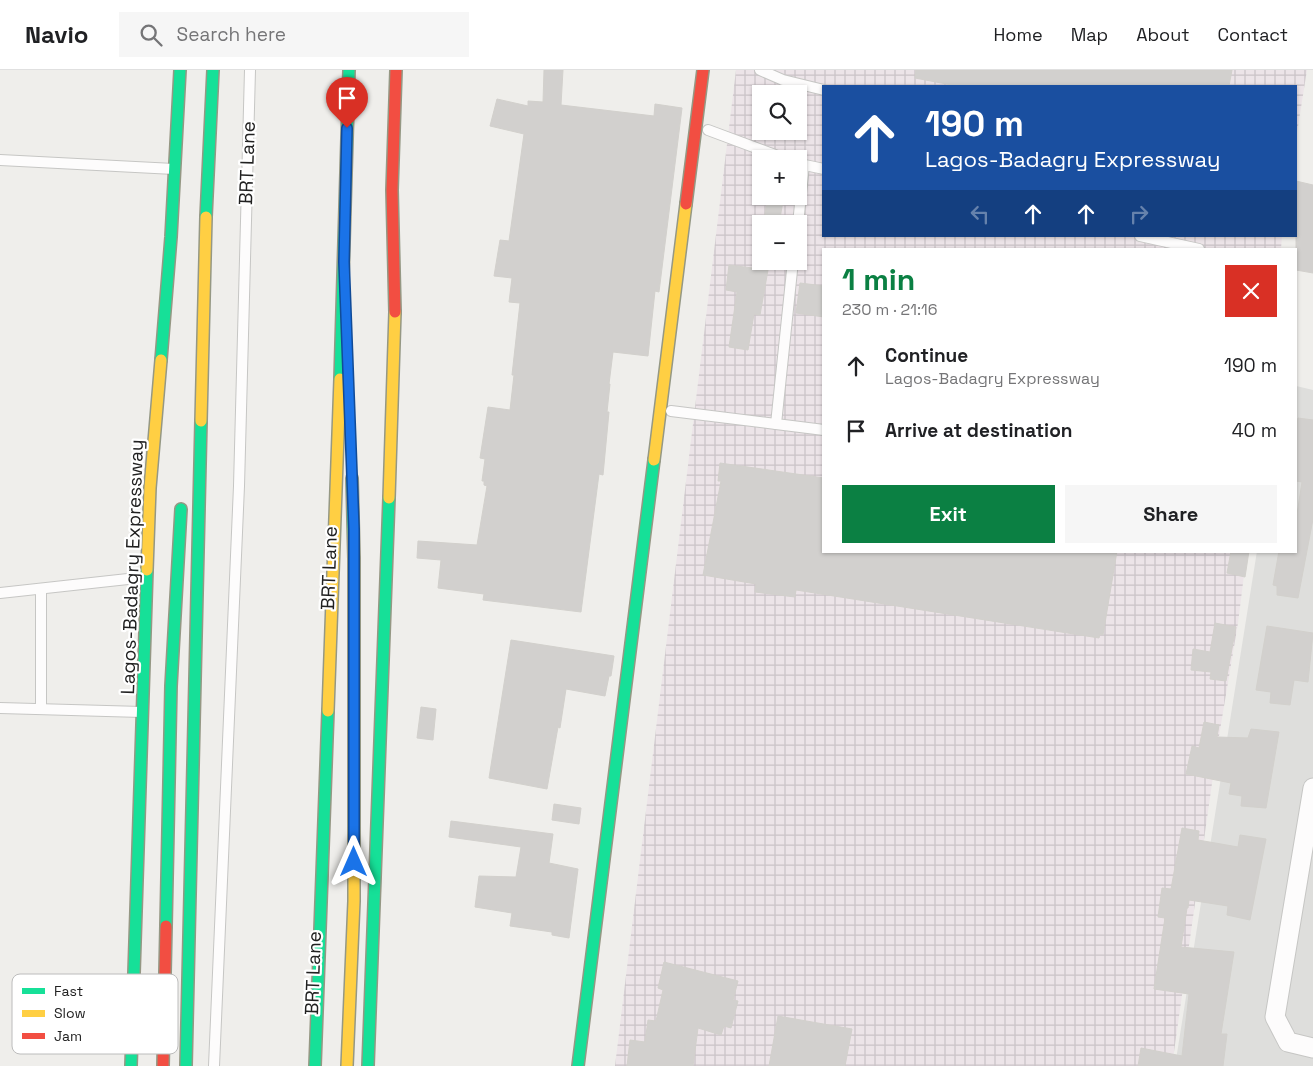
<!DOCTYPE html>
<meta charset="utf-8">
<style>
:root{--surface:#fff;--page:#f6f6f6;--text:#202124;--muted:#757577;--line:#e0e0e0;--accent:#0b8043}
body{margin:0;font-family:"Space Grotesk",sans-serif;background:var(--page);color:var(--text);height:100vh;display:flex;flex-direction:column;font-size:19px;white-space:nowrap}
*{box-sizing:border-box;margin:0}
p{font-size:16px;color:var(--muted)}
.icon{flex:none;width:28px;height:28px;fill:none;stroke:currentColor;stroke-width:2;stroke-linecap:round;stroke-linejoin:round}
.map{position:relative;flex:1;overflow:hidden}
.side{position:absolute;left:822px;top:178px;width:475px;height:305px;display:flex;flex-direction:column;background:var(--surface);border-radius:0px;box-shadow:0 1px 4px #0004}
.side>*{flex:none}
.guide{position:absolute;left:822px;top:15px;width:475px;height:152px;border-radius:0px;box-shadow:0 1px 4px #0004;background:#1a4fa0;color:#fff;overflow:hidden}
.buttons{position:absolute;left:752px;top:15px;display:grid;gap:10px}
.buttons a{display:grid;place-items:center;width:55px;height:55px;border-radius:0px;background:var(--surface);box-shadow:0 1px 4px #0004;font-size:25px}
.pin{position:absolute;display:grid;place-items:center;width:42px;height:42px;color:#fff;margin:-51px -21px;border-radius:50% 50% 50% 0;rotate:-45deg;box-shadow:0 0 5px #0007}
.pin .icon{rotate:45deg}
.me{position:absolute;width:55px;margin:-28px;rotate:0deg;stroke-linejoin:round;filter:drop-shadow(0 0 4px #0008)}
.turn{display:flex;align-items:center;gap:18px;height:105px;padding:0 20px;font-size:22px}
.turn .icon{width:65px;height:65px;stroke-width:2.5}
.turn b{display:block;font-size:35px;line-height:42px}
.lanes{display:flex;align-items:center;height:48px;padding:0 20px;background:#0003;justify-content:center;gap:25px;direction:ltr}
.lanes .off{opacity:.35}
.round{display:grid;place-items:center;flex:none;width:52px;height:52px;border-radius:0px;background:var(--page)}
.headline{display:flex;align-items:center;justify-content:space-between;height:85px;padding:0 20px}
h1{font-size:30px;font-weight:700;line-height:38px;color:var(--accent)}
.action{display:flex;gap:10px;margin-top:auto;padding:10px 20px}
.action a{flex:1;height:58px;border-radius:0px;background:var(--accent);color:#fff;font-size:20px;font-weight:700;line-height:58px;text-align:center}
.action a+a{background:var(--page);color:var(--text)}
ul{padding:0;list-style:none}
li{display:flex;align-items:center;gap:15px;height:65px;padding:0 20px}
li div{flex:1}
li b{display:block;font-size:19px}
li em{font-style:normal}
header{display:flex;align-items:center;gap:30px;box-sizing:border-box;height:70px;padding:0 25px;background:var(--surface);border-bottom:1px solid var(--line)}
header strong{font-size:24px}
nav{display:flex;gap:28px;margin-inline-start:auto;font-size:18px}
.search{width:350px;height:45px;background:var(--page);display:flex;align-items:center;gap:12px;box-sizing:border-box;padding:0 18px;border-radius:0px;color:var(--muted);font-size:19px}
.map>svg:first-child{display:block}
.residential{fill:#dededc}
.industrial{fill:url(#industrial-grid);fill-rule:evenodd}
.building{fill:#d2d0ce;stroke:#d2d0cc}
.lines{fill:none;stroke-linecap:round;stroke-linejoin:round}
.lane-casing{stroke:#c6c6c4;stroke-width:12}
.street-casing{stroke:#c6c6c4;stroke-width:21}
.fast-casing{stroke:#959884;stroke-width:14}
.slow-casing{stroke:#959884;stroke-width:14}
.jam-casing{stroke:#959884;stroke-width:14}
.lane{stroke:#fdfcfc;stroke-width:10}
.street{stroke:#fdfcfc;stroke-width:19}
.fast{stroke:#16e098;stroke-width:11}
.slow{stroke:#ffcf43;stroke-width:11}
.jam{stroke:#f24e42;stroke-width:11}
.route-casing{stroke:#114b97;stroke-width:12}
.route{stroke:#1a73e8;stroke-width:9}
.labels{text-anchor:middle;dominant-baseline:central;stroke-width:4.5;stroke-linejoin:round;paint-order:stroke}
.street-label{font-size:19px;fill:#212121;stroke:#fff}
.key{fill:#fff;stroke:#bcbcbc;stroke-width:1}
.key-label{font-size:14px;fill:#212121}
</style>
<header>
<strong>Navio</strong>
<div class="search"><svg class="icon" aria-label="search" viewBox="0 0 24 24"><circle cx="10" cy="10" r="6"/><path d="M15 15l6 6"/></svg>Search here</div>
<nav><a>Home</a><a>Map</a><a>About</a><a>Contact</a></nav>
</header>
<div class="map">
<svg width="1313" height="996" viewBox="0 0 1313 996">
<defs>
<pattern id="industrial-grid" width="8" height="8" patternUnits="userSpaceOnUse" patternTransform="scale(1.25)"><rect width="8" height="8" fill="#ece4e8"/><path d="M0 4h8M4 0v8" fill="none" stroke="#cac3c7"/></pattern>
</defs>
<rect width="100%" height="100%" fill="#efeeeb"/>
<path class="residential" d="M 1296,316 L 1313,320 L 1313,996 L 1175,996 L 1257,481 L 1296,481 Z"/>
<path class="industrial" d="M 736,0 L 1307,0 L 1296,69 L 1296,16 L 824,16 L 824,166 L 1282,166 L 1281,179 L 824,179 L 824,481 L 1247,481 L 1238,553 L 1217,678 L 1172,996 L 615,996 ZM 761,24 L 799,24 L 799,61 L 761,61 ZM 761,89 L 799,89 L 799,126 L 761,126 ZM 761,154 L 799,154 L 799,191 L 761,191 Z"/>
<g class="building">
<path d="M 544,0 L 563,0 L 561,35 L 654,46 L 655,34 L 682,38 L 659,222 L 655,221 L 648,286 L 613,282 L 609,314 L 610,314 L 607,342 L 609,342 L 603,405 L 599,404 L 581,542 L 491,531 L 483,530 L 484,524 L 438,518 L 441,490 L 417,488 L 418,471 L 477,475 L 487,416 L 484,415 L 484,411 L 482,411 L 485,389 L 480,388 L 488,337 L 510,340 L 514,305 L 512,305 L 520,233 L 509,232 L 512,208 L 494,206 L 500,170 L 509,171 L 524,64 L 490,56 L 497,29 L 528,36 L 528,31 L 543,32 Z"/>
<path d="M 916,0 L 1232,0 L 1229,16 L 957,16 L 915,8 Z"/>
<path d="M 1296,111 L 1313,115 L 1313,203 L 1296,200 Z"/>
<path d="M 768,128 L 783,131 L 779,154 L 763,154 Z"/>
<path d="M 729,195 L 768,200 L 760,245 L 754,244 L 748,280 L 729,277 L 737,222 L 726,220 Z"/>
<path d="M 800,213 L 824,216 L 824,247 L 796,243 Z"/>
<path d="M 1298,348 L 1313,350 L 1313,449 L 1298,528 L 1277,525 L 1277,516 L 1273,515 L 1279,481 L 1296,481 L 1296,451 L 1302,412 L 1296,411 L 1296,362 Z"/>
<path d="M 720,393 L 824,408 L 824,481 L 1117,481 L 1103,565 L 1100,564 L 1099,568 L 796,520 L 795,527 L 755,522 L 756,514 L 703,505 L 721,411 L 718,411 Z"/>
<path d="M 1231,481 L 1249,481 L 1245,507 L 1227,503 Z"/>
<path d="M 1215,553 L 1236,557 L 1226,611 L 1210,609 L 1211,602 L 1191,600 L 1193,579 L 1210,582 Z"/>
<path d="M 1267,556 L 1313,563 L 1308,612 L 1294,610 L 1290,635 L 1270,633 L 1271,622 L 1256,620 Z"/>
<path d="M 511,570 L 614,586 L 611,606 L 609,606 L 605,626 L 566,619 L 560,658 L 558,657 L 547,719 L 489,708 Z"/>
<path d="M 421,637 L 436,639 L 433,670 L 417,668 Z"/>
<path d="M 1204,652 L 1219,655 L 1217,667 L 1248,668 L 1251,659 L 1279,662 L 1266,738 L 1241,736 L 1242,726 L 1229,724 L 1231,713 L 1186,704 L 1192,676 L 1199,678 Z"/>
<path d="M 554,734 L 581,738 L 579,754 L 552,750 Z"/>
<path d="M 451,751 L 553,764 L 549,793 L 578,799 L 569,868 L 552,865 L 552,862 L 510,856 L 512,843 L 475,837 L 479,806 L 516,807 L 521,777 L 449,767 Z"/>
<path d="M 1182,758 L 1199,761 L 1198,770 L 1238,777 L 1240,765 L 1266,769 L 1250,850 L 1227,845 L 1228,836 L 1189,830 L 1188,838 L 1187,838 L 1181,877 L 1234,882 L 1221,964 L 1227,964 L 1223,996 L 1138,996 L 1141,978 L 1182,986 L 1189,924 L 1154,919 L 1165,848 L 1158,847 L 1162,818 L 1171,819 Z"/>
<path d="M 664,892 L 738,911 L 733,930 L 738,931 L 731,958 L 724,956 L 721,965 L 698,958 L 693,996 L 627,996 L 630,970 L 645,972 L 648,950 L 656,951 L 663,920 L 658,918 Z"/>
<path d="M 778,946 L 852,959 L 845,996 L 769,996 Z"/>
</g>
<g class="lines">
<g class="lane-casing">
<g id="lane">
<path d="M 760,0 L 783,10 L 824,20"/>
<path d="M 708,60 L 786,89"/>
<path d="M 0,90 L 174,99"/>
<path d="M 800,94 L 824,99"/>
<path d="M 798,154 L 804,95"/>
<path d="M 1140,166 L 1199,179"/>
<path d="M 793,191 L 776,354 L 824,360"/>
<path d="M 671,341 L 776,354"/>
<path d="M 41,519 L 41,639"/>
<path d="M 0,523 L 146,507"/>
<path d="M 0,638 L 142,642"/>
<path d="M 214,996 L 239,416 L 250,0"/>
</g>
</g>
<g class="street-casing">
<path id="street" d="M 1313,718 L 1275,947 L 1288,972 L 1313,978"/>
</g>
<g class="fast-casing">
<g id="fast">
<path d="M 206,147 L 213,0"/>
<path d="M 161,290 L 171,167 L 180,0"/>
<path d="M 340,309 L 349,0"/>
<path d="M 352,408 L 354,489"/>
<path d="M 166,856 L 171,616 L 181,439"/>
<path d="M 131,996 L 147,500"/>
<path d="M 186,996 L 201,351"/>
<path d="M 315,996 L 328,641"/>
<path d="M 368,996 L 389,428"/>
<path d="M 578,996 L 654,390"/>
</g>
</g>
<g class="slow-casing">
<g id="slow">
<path d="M 201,351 L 206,147"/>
<path d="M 654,390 L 686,134"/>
<path d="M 389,428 L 395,242"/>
<path d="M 147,500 L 150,418 L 161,290"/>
<path d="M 328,641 L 340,309"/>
<path d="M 347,996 L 354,831 L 354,721"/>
</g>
</g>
<g class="jam-casing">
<g id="jam">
<path d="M 686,134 L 703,0"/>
<path d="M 395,242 L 392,120 L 396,0"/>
<path d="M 354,489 L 354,721"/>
<path d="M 163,996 L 166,856"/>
</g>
</g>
<use href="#lane" class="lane"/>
<use href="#street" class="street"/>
<use href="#fast" class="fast"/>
<use href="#slow" class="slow"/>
<use href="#jam" class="jam"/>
</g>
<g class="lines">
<g class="route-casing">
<path id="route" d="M 347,58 L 344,192 L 354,459 L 354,792"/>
</g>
<use href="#route" class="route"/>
</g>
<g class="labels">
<g class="street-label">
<text transform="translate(247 93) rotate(-88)">BRT Lane</text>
<text transform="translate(132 497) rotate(-88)">Lagos-Badagry Expressway</text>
<text transform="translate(329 498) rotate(-88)">BRT Lane</text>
<text transform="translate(313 903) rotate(-88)">BRT Lane</text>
</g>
</g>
<rect x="12" y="904" width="166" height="80" rx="8" class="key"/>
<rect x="22" y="918" width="23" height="6" fill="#16e098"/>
<rect x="22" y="940" width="23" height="7" fill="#ffcf43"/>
<rect x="22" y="963" width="23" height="6" fill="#f24e42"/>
<g class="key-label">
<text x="54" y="926">Fast</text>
<text x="54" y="948">Slow</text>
<text x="54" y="971">Jam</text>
</g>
</svg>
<div class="buttons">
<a><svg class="icon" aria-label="search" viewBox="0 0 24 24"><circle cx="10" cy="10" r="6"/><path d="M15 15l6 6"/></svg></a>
<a>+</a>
<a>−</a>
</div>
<div class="pin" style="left:347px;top:58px;background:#d93025"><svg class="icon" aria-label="arrive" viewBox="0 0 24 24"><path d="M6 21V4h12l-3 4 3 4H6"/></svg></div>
<svg class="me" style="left:354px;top:792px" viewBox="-20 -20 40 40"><path d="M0-17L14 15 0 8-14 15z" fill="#1a73e8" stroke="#fff" stroke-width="4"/></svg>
<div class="guide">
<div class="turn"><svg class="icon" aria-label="ahead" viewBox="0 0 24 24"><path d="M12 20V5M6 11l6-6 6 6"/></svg><div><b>190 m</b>Lagos-Badagry Expressway</div></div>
<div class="lanes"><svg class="icon off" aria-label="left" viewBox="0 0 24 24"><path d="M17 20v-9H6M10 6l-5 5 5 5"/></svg><svg class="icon" aria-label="ahead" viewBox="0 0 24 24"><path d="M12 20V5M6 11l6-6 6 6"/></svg><svg class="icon" aria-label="ahead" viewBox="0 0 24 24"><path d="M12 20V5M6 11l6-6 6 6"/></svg><svg class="icon off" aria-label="right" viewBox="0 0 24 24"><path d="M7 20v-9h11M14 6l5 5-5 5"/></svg></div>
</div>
<section class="side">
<div class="headline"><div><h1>1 min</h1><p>230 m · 21:16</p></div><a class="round" style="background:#d93025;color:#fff"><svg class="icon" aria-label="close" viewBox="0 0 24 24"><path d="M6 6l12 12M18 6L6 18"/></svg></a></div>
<ul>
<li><svg class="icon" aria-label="ahead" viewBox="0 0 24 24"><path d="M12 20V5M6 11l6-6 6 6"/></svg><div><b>Continue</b><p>Lagos-Badagry Expressway</p></div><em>190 m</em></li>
<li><svg class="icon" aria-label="arrive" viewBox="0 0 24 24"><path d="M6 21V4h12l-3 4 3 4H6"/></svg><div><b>Arrive at destination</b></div><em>40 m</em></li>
</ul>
<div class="action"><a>Exit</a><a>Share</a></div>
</section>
</div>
